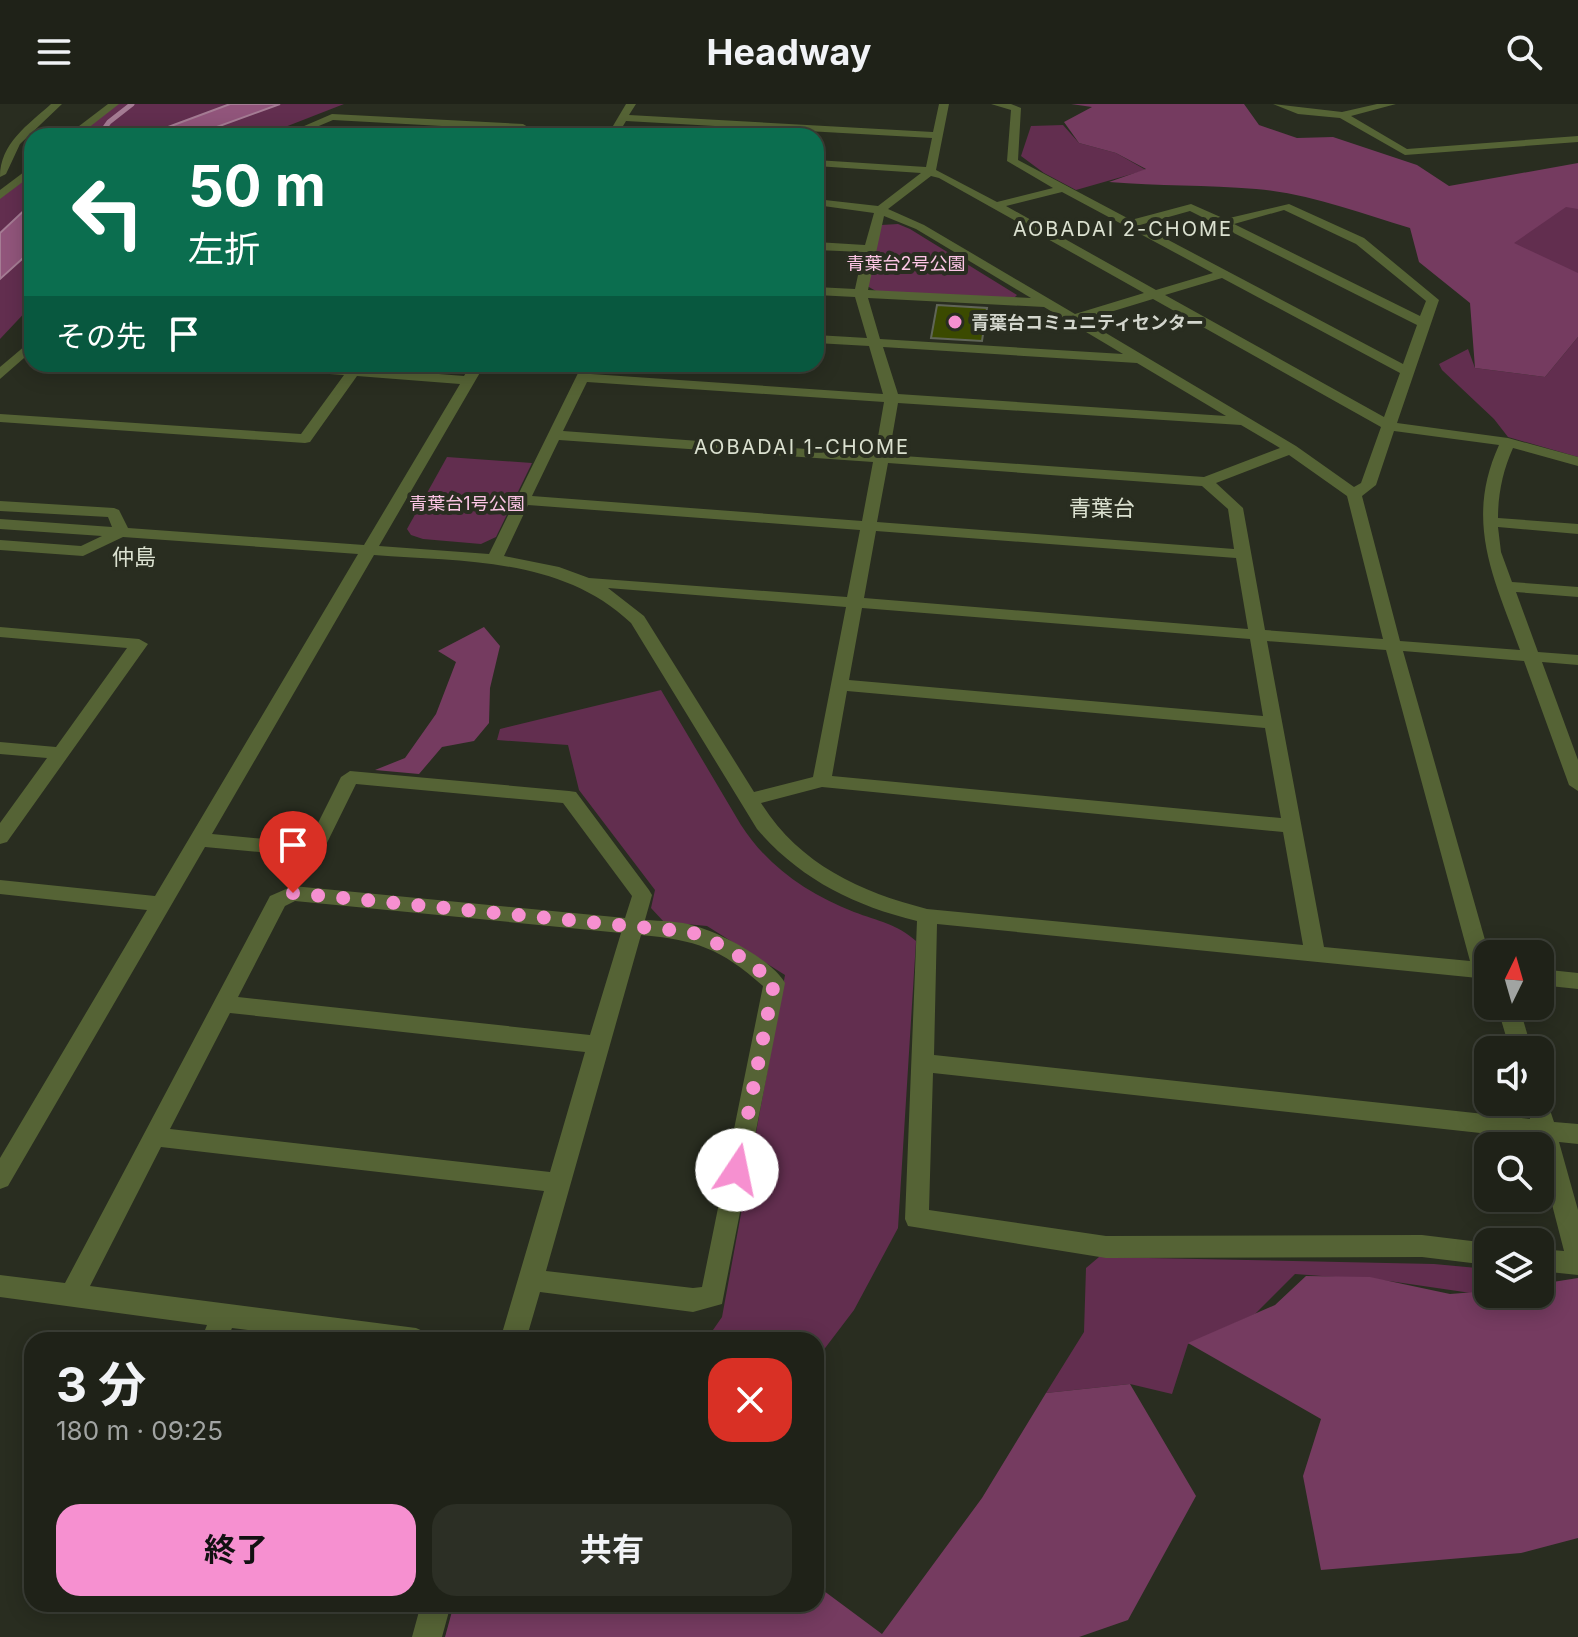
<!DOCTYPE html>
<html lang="ja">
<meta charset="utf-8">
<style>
:root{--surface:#1f2218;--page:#2c2f25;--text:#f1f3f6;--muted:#a1a4a2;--line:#3c3f37;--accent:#f690d0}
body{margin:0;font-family:Inter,"Noto Sans JP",sans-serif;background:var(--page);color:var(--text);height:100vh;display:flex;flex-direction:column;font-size:30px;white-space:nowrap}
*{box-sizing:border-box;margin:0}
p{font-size:26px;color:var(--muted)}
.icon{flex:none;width:44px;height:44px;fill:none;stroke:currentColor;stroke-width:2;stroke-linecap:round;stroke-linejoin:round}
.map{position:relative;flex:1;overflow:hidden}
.side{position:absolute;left:24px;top:1228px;width:800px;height:280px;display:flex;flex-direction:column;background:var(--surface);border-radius:24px;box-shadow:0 4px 20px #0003,0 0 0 2px var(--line)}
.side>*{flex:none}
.top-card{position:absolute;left:24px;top:24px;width:800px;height:244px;border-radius:24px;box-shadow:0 4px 20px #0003,0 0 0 2px var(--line);background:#0b6e4f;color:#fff;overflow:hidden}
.needle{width:52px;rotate:5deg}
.tools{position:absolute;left:1474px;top:836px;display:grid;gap:16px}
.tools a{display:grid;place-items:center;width:80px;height:80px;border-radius:16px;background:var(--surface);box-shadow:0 4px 20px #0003,0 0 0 2px var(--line);font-size:40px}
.pin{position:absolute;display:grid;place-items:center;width:68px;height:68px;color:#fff;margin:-82px -34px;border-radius:50% 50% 50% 0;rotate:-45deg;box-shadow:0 0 8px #0007}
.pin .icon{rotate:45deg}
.me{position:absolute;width:88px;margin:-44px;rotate:11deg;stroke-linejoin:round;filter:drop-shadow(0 0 6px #0008)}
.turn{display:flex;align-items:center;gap:28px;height:168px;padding:0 32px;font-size:36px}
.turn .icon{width:104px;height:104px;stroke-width:2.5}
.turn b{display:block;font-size:56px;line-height:68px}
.then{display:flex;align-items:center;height:76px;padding:0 32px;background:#0003;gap:16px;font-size:30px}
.round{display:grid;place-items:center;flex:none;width:84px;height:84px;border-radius:24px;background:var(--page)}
.overview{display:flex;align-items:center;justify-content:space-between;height:136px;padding:0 32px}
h1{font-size:48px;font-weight:700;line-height:60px}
.action{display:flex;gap:16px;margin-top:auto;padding:16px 32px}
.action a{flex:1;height:92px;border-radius:24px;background:var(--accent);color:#111;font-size:32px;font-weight:700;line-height:92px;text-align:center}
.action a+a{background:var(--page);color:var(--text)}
header{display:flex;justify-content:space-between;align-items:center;height:104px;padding:0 32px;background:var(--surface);font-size:36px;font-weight:700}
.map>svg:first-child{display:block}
.green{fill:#622e4f}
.forest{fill:#753b60}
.water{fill:#91557b;stroke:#a57c94;stroke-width:2}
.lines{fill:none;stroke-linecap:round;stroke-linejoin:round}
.stream{stroke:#a57c94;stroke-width:5}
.building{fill:#3b4a00;stroke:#606557;stroke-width:2}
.minor{fill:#556335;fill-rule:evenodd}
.route{stroke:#f690d0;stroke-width:14;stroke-dasharray:0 25.2}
.poi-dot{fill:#f690d0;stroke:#292d20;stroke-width:3}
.labels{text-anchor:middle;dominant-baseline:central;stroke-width:8;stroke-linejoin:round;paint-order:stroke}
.far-park-label{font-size:18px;fill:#fcc5e5;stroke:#292d20}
.far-poi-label{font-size:18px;font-weight:bold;fill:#d3d6cd;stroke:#292d20;text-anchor:start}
.far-neighbourhood-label{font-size:20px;letter-spacing:2px;fill:#dbe1d0;stroke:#292d20}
.far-quarter-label{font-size:22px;fill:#dbe1d0;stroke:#292d20}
</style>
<header><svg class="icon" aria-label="menu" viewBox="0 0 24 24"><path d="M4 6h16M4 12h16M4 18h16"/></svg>Headway<svg class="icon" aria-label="search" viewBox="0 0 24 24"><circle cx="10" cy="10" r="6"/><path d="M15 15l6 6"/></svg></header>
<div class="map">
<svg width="1578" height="1533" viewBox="0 0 1578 1533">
<rect width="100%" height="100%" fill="#292d20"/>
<g class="green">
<path d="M 114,0 L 344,0 L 262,32 L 71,32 Z"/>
<path d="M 1063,21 L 1079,39 L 1116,49 L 1146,66 L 1076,86 L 1044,69 L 1021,52 L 1031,22 Z"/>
<path d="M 32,65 L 32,201 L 0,235 L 0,92 Z"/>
<path d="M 1578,88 L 1578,186 L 1433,138 Z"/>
<path d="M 898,120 L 910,125 L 1017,191 L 1012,196 L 876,187 L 867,182 L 881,121 Z"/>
<path d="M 1578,233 L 1578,353 L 1508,333 L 1494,315 L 1442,266 L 1439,260 L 1468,245 L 1475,264 L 1545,273 Z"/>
<path d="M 447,353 L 532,359 L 496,433 L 481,440 L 423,435 L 411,431 L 407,425 Z"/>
<path d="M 661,586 L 741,721 C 768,763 808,790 854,808 C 878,817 897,820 916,837 L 898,1124 L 854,1206 L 816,1256 L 816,1236 L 706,1236 L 722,1213 L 785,871 L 707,822 L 664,818 L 651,804 L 655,786 L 579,686 L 568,641 L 497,636 L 500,625 Z"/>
<path d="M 1099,1153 L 1434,1160 L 1488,1165 L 1488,1186 L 1471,1189 L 1389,1177 L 1295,1170 L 1255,1210 L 1188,1240 L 1172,1290 L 1130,1280 L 1046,1289 L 1084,1228 L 1086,1164 Z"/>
</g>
<g class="forest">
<path d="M 1071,0 L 1244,0 L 1259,21 L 1297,34 L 1333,33 L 1417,61 L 1449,82 L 1578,59 L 1578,105 L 1566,103 L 1514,139 L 1578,169 L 1578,233 L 1545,273 L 1475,264 L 1470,199 L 1419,158 L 1410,124 C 1360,109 1308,89 1256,85 C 1207,81 1158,82 1109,78 L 1146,65 L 1116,49 L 1079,39 L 1064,18 L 1092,3 Z"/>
<path d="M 484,523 L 500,542 L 490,584 L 489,619 L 474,637 L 442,643 L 419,670 L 375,666 L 405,654 L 436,610 L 456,558 L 438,547 Z"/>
<path d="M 1306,1172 L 1370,1173 L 1450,1190 L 1488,1187 L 1488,1190 L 1540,1190 L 1540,1180 L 1578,1174 L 1578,1434 L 1521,1449 L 1321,1466 L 1303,1372 L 1321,1315 L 1188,1239 L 1275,1201 Z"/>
<path d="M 1130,1280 L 1196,1392 L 1128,1516 L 1079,1533 L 445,1533 L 454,1500 L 816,1500 L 816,1481 L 882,1530 L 982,1394 L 1046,1289 Z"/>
</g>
<g class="water">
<path d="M 230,0 L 280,0 L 192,32 L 144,32 Z"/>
<path d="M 32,99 L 32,146 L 0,175 L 0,129 Z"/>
</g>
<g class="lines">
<path class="stream" d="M 99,32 L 109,18 L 132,0"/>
</g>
<path class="building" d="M 937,201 L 987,204 L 982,237 L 931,234 Z"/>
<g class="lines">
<g class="minor">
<path d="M 51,0 L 62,0 L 20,40 L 6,70 L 0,73 C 0,39 28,21 51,0 Z"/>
<path d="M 108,0 L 119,0 L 78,32 L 66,32 Z"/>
<path d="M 626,0 L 636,0 L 629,11 L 933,28 L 939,0 L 949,0 L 936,66 L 997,98 L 1053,84 L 1007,57 L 1011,6 L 991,0 L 1011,0 L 1021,4 L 1018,56 L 1131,116 L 1191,100 L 1225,115 L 1289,100 L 1364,134 L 1439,196 L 1397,319 L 1508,334 L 1578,353 L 1578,362 L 1513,344 C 1503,366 1498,390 1498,414 L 1578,420 L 1578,430 L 1498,423 L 1501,448 L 1512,478 L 1578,483 L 1578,493 L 1516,488 L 1538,548 L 1578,551 L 1578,561 L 1542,558 L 1578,656 L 1578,687 L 1569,681 L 1524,557 L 1403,547 L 1489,850 L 1488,875 L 937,820 L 934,951 L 1530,1015 L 1526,998 L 1540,998 L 1540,990 L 1545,991 L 1554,1018 L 1578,1020 L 1578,1040 L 1559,1038 L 1578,1106 L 1578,1171 L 1540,1167 L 1540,1145 L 1564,1147 L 1540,1054 L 1540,1042 L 1537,1042 L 1535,1035 L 933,969 L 929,1106 L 1106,1132 L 1422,1131 L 1488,1139 L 1488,1161 L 1422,1153 L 1106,1154 L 908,1122 L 905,1115 L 917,817 C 853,801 800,775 757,725 L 631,519 C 561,453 464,458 374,451 L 212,730 L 308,739 L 341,673 L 350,667 L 569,687 L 576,688 L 649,786 L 652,791 L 645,816 C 661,817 680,817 695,822 C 721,829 772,856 785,879 L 722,1200 L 693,1208 L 540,1188 L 526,1236 L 500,1236 L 544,1087 L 161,1043 L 90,1182 L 416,1224 L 425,1228 L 429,1236 L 325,1236 L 232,1224 L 227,1236 L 201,1236 L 207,1221 L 0,1193 L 0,1171 L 65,1179 L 270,792 L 293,782 L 625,814 L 632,792 L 563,699 L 356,680 L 321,751 L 314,753 L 205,743 L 8,1082 L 0,1085 L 0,1054 L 147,806 L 0,790 L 0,776 L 155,792 L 358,450 L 123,433 L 83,452 L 0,446 L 0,436 L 81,442 L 102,432 L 0,425 L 0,415 L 112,423 L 108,413 L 0,407 L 0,397 L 114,404 L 119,406 L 128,424 L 364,441 L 460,280 L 357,272 L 310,338 L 305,339 L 0,318 L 0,310 L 301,330 L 344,271 L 242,264 L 235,260 L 350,264 L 352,260 L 366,260 L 363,264 L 464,272 L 471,260 L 485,260 L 379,442 L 489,450 L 582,261 L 592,261 L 591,270 L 883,290 L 869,242 L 816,239 L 816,231 L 867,234 L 855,193 L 816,191 L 816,183 L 855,185 L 863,148 L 816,146 L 816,138 L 865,141 L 874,109 L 816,101 L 816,95 L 878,102 L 921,69 L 816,62 L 816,56 L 926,63 L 932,34 L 626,17 L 617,32 L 607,32 ZM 931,72 L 939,74 L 1144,189 L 1075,210 L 924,121 L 888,105 ZM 1062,88 L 1213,169 L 1156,186 L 1006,102 ZM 1284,106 L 1356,140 L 1426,197 L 1420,212 L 1234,120 ZM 1190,107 L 1417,221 L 1403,260 L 1140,121 ZM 884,112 L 916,125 L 1031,194 L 868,186 ZM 1222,174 L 1400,269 L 1384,313 L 1165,191 ZM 868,194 L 1044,203 L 1123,250 L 880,235 ZM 1153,195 L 1381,323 L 1361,379 L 1354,383 L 1296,342 L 1084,216 ZM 883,243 L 1137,259 L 1226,312 L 898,290 ZM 587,278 L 884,298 L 875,350 L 563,327 ZM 898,299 L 1241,321 L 1280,344 L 1204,373 L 889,351 ZM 1394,327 L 1499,341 C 1464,418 1494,474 1520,546 L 1400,537 L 1362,392 L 1376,381 ZM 559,336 L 873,358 L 862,417 L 532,392 ZM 1289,351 L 1347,392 L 1383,535 L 1265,526 L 1243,404 L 1216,379 ZM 888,359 L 1202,382 L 1228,405 L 1234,445 L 877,418 ZM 528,401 L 860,426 L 847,493 L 589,474 L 559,463 L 504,452 ZM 876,427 L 1236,454 L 1248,525 L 864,494 ZM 608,484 L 846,503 L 813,673 L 754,688 L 644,512 ZM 862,504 L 1250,535 L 1263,612 L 849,576 ZM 1267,537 L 1386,546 L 1470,857 L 1324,843 ZM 847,587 L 1265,624 L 1281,714 L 832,672 ZM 822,683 L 1283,728 L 1303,841 L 927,805 C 860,788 799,760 761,699 ZM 295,797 L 621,829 L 590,931 L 238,893 L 285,802 ZM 641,831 C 696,836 720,844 763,882 L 702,1183 L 693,1184 L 546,1167 ZM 230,909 L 585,948 L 550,1068 L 170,1025 Z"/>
<path d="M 1273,0 L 1342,8 L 1377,0 L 1396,0 L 1351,12 L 1407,45 L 1578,32 L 1578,38 L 1405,51 L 1340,14 L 1298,10 Z"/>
<path d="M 332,10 L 523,20 L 528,23 L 522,32 L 512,32 L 516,26 L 333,16 L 295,32 L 281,32 Z"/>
<path d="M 32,62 L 32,71 L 0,95 L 0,86 Z"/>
<path d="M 32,236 L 32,247 L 0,275 L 0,263 Z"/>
<path d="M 0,523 L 139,535 L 148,540 L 7,738 L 0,740 L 0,719 L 47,654 L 0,650 L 0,638 L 56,643 L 127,544 L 0,533 Z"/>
<path d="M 1540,865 L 1578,869 L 1578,885 L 1540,881 Z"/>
<path d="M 1497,902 L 1519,902 L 1532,946 L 1510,946 Z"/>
<path d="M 421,1500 L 451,1500 L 442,1533 L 412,1533 Z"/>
</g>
</g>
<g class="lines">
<path class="route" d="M 293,789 L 691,828 C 722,840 750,857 774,879 L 737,1066"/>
</g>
<circle class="poi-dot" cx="955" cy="218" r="8"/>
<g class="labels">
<g class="far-park-label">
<text x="906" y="159">青葉台2号公園</text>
<text x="467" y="399">青葉台1号公園</text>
</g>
<g class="far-poi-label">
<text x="971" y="218">青葉台コミュニティセンター</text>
</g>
<g class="far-neighbourhood-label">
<text x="1123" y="125">AOBADAI 2-CHOME</text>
<text x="802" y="343">AOBADAI 1-CHOME</text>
</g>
<g class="far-quarter-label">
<text x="1102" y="404">青葉台</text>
<text x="134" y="453">仲島</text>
</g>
</g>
</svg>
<div class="tools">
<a><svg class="needle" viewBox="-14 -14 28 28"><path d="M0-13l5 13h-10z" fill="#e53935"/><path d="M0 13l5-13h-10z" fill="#a1a4a2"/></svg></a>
<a><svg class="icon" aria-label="sound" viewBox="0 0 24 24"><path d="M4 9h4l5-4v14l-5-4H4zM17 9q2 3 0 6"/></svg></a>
<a><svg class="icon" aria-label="search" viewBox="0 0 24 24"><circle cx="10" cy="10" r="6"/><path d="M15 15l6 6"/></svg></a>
<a><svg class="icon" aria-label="layers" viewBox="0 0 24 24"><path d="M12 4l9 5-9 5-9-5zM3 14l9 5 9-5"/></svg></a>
</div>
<div class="pin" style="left:293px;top:789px;background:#d93025"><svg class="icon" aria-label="arrive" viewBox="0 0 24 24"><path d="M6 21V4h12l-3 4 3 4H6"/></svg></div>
<svg class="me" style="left:737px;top:1066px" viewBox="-20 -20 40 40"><circle r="19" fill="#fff"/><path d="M0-13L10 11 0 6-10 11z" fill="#f690d0"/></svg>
<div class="top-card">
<div class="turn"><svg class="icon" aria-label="left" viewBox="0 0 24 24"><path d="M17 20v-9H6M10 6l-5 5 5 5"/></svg><div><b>50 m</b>左折</div></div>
<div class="then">その先<svg class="icon" aria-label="arrive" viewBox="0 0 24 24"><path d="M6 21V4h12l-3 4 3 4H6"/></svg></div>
</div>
<section class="side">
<div class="overview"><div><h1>3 分</h1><p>180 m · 09:25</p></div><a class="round" style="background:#d93025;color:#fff"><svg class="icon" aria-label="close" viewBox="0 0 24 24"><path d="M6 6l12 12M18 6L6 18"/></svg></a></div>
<div class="action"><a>終了</a><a>共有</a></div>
</section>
</div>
